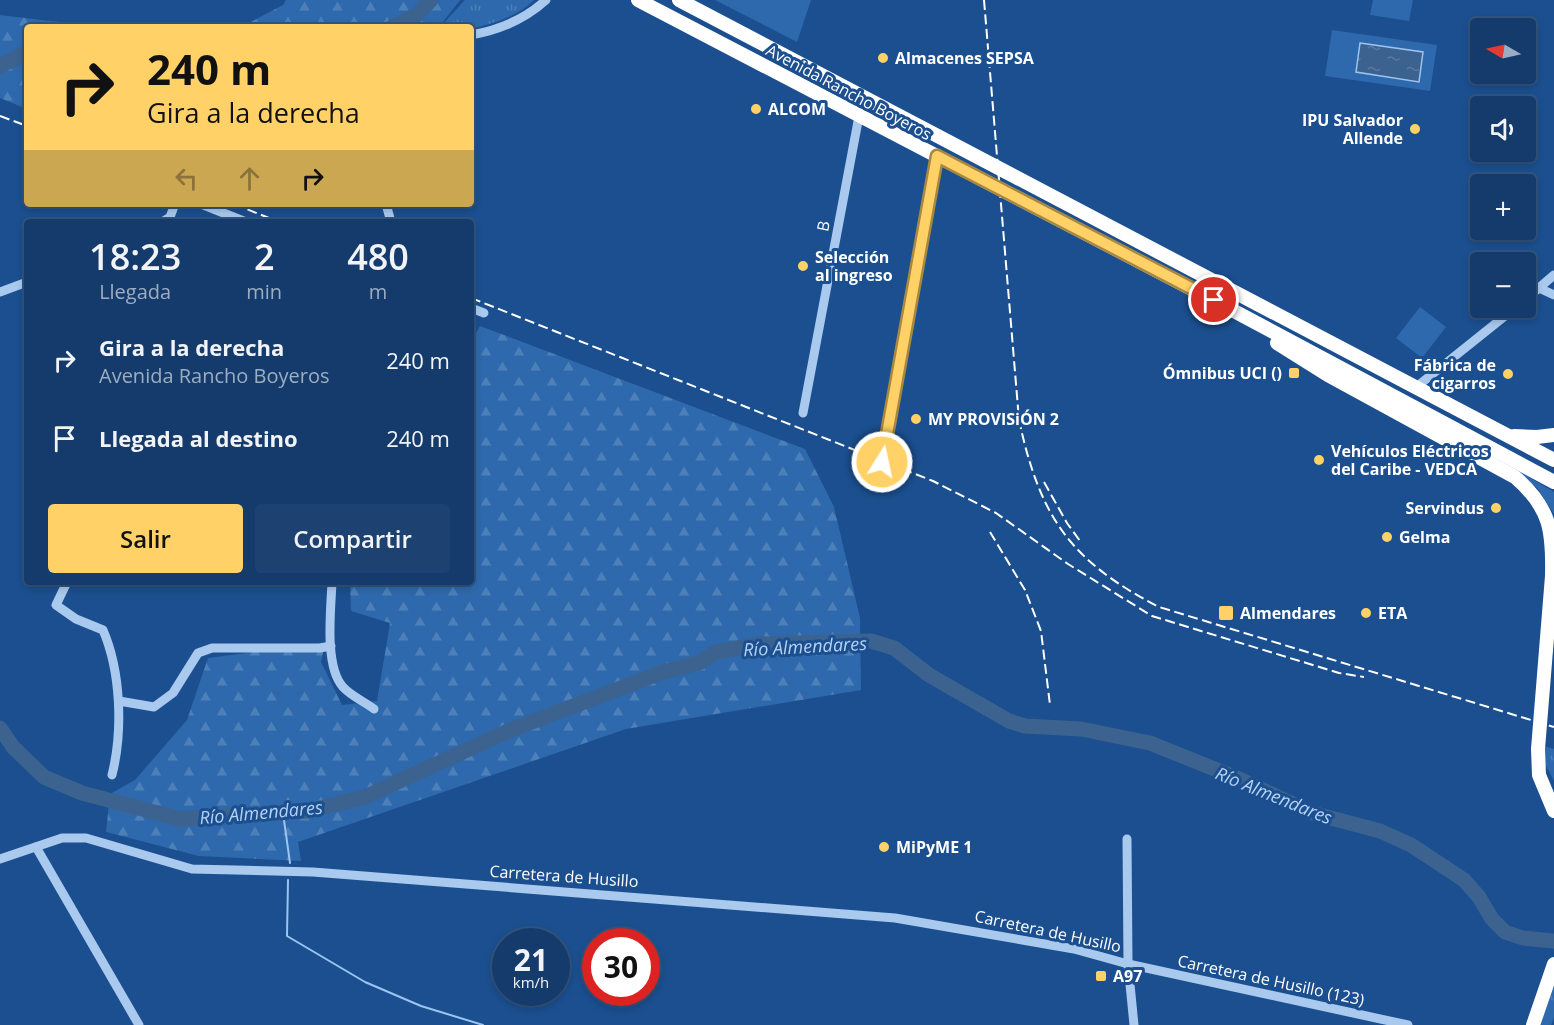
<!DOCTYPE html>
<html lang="es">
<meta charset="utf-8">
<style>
:root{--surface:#143b6b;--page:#1d4271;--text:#f1f3f6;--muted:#9dadc1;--line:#33557e;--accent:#ffd166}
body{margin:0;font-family:"Open Sans",sans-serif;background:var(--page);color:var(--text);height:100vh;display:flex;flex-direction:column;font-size:22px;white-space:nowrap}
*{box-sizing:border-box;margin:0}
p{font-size:20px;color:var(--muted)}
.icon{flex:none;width:33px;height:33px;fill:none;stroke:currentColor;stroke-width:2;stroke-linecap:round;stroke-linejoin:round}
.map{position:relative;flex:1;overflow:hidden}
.details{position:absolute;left:24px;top:219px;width:450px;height:366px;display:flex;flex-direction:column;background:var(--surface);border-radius:6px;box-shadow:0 3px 9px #0003,0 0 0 2px var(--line)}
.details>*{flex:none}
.hud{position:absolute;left:24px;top:24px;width:450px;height:183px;border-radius:6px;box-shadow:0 3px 9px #0003,0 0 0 2px var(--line);background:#ffd166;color:#111;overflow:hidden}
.needle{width:39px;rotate:279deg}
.controls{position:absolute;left:1470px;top:18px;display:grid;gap:12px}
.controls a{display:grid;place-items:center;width:66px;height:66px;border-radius:6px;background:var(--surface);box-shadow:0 3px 9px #0003,0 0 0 2px var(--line);font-size:30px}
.speed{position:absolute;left:492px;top:928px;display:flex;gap:12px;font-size:30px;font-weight:700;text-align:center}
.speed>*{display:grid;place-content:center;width:78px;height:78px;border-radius:50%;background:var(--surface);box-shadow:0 3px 9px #0003,0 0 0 2px var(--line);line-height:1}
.speed small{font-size:15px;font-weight:400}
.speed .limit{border:9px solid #d22;background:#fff;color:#111}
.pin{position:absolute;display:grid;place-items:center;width:51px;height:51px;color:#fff;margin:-26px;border:3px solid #fff;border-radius:50%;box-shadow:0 2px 6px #0007}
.me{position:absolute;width:66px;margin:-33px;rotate:10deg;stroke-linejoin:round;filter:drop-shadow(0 0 4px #0008)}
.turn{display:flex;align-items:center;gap:21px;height:126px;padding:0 24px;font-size:27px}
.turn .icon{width:78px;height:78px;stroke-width:2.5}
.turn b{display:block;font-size:42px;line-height:51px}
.lanes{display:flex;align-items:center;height:57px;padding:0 24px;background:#0003;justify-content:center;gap:30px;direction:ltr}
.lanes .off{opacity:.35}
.eta{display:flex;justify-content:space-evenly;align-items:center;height:102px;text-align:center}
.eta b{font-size:36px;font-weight:600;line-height:42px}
.action{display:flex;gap:12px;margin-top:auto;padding:12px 24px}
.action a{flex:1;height:69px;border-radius:6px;background:var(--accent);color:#111;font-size:24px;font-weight:600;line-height:69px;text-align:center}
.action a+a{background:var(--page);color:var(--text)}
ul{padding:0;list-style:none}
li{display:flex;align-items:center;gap:18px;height:78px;padding:0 24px}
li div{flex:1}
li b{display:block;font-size:22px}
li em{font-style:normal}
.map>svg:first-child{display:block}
.grass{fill:url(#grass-tufts)}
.forest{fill:url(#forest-firs)}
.garden{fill:#2e69ad}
.water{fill:url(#water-ripples);stroke:#9cc4f0;stroke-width:1.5}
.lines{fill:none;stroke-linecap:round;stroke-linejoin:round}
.stream{stroke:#9cc4f0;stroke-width:2}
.river{stroke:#3c6290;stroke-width:15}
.minor{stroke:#a9c9ee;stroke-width:9}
.highway{stroke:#fff;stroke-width:14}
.rail{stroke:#fff;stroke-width:2;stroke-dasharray:10 4.5;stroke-linecap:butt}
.highway-bridge{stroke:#fff;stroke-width:14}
.route-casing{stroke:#a68842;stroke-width:15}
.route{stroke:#ffd166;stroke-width:10}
.poi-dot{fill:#ffd166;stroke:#1b4f8f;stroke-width:2}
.labels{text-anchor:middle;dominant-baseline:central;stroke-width:6;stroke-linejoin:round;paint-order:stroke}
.poi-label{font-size:16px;font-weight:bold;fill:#fff;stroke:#1b4f8f;text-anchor:start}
.street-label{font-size:16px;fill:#fff;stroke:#1b4f8f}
.water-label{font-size:18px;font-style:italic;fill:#b5d3f5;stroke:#1b4f8f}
</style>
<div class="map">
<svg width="1554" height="1025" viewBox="0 0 1554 1025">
<defs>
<pattern id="grass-tufts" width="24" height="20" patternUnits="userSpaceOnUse" patternTransform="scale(1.5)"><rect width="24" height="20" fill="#2e69ad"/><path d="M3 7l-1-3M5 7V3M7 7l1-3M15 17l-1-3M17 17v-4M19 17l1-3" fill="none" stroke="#4d80b9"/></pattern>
<pattern id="forest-firs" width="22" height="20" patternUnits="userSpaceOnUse" patternTransform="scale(1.5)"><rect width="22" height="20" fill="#2e69ad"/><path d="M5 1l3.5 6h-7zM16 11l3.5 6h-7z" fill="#4d80b9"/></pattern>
<pattern id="water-ripples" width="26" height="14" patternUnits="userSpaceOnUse" patternTransform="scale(1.5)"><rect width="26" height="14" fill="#3c6290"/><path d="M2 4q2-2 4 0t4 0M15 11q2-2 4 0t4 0" fill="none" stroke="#597aa1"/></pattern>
</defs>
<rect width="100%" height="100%" fill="#1b4f8f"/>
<g class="grass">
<path d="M 465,0 L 534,0 C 517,17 494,23 471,29 L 471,27 L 440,27 Z"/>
<path d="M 1517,470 L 1554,492 L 1554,514 L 1538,489 Z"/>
<path d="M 1544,746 L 1554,749 L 1554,781 L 1545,764 Z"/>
<path d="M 1554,979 L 1554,1017 L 1551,1025 L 1538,1025 Z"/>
</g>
<g class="forest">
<path d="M 286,0 L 460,0 L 439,27 L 241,27 L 283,5 Z"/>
<path d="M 0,15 L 100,27 L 27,27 L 27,109 L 0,98 Z"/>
<path d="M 480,326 L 805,449 L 834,507 L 860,618 L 861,690 L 626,729 L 298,842 L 301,861 L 199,856 L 106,832 L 110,794 L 135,780 L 187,720 L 208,658 L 325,643 L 321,662 L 342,705 L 377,701 L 390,623 L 351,611 L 350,582 L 471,582 L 471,342 Z"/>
</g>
<g class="garden">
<path d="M 715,0 L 811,0 L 797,42 Z"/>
<path d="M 1373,0 L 1413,0 L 1409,21 L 1370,15 Z"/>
<path d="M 1332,30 L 1437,45 L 1430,91 L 1325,76 Z"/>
<path d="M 1420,307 L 1446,327 L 1422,358 L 1396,338 Z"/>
</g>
<path class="water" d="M 1360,43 L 1423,52 L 1419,82 L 1356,72 Z"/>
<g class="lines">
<g class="stream">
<path d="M 283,813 L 290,863"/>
<path d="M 288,880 L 287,936 L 365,982 L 421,1006 L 483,1025"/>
</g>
<g class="river">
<path d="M 392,27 L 417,15 L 431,0"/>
<path d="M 0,66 L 27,52"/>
<path d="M 0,728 L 13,747 L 44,777 L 82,793 L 180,819 L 308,811 L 365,797 L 508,731 L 663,672 L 699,663 L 716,652 L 761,644 L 871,641 L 894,648 L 929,675 L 1009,721 L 1025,726 L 1081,729 L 1150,743 L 1237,778 L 1312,813 L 1380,831 L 1411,845 L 1464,880 L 1479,897 L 1492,919 L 1505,932 L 1523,938 L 1554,941"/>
</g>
<g class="minor">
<path d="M 471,35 C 500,30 524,20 546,0"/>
<path d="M 201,204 L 246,222"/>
<path d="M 386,204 L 391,222"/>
<path d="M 162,222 L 170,217 L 175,204"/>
<path d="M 1539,288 L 1554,295"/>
<path d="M 0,292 L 27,282"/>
<path d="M 1526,299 L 1554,275"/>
<path d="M 471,308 L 484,313"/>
<path d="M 1415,388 L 1515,308"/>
<path d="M 803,413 L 859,116"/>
<path d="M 882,462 L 937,156"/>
<path d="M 67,582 L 56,605 L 76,619 L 103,630 C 121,672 123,731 112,775"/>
<path d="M 332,582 C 331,609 324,666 343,687 C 351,696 365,702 374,709"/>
<path d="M 119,701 L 154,707 L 173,693 L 198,653 L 212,648 L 320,648 L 331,646"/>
<path d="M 1127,839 L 1128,964 L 1134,1025"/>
<path d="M 36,847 L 139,1025"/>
<path d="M 0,859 L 62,838 L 86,838 L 192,869 L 313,872 L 895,918 L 1074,949 L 1128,964 L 1408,1025"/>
</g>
<g class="highway">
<path d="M 638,0 L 1234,311 L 1554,482"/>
<path d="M 679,0 L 1554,460"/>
<path d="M 1277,343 L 1328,375 L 1515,477 C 1551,508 1553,532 1552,576"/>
<path d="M 1514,436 L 1537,437 L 1554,435"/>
<path d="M 1538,749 L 1539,775 L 1554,811"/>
<path d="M 1533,1025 L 1554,964"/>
</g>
<g class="rail">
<path d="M 984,0 L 1019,420 C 1040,517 1070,561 1159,607 L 1554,727"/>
<path d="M 0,116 L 27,126"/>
<path d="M 234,204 L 279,222"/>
<path d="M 471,298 L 933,481 L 996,513 L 1068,564 L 1152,616 L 1339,673 L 1364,677"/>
<path d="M 1044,482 L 1067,523 L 1080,541"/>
<path d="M 990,532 L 1025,590 L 1041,631 L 1050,705"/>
</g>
<path class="highway-bridge" d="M 1538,749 L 1552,576"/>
</g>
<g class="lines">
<g class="route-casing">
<path id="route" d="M 882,462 L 937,156 L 1214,300"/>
</g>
<use href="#route" class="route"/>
</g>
<g class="poi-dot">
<circle cx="883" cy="58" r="6"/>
<circle cx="756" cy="109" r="6"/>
<circle cx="1415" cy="129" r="6"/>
<circle cx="803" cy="266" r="6"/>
<rect x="1288" y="367" width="12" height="12" rx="3"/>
<circle cx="1508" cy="374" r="6"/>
<circle cx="916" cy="419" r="6"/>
<circle cx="1319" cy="460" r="6"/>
<circle cx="1496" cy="508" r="6"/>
<circle cx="1387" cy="537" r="6"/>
<rect x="1218" y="605" width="16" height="16" rx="3"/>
<circle cx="1366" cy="613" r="6"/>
<circle cx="884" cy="847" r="6"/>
<rect x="1095" y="970" width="12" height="12" rx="3"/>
</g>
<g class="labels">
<g class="poi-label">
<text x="895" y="58">Almacenes SEPSA</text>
<text x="768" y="109">ALCOM</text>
<text x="1403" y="120" text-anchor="end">IPU Salvador<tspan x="1403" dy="18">Allende</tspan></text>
<text x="815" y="257">Selección<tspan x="815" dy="18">al ingreso</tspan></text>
<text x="1496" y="365" text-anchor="end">Fábrica de<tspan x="1496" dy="18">cigarros</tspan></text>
<text x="1282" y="373" text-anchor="end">Ómnibus UCI ()</text>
<text x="928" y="419">MY PROVISiÓN 2</text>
<text x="1331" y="451">Vehículos Eléctricos<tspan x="1331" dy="18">del Caribe - VEDCA</tspan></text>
<text x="1484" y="508" text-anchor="end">Servindus</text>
<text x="1399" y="537">Gelma</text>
<text x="1240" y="613">Almendares</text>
<text x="1378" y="613">ETA</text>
<text x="896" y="847">MiPyME 1</text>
<text x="1113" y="976">A97</text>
</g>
<g class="street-label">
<text transform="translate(849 92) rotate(28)">Avenida Rancho Boyeros</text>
<text transform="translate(823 226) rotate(-79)">B</text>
<text transform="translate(564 876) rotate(4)">Carretera de Husillo</text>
<text transform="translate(1048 931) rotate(12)">Carretera de Husillo</text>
<text transform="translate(1271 980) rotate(12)">Carretera de Husillo (123)</text>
</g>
<g class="water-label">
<text transform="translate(805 646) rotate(-3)">Río Almendares</text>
<text transform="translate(1274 795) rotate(22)">Río Almendares</text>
<text transform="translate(261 812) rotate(-5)">Río Almendares</text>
</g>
</g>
</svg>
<div class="controls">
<a><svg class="needle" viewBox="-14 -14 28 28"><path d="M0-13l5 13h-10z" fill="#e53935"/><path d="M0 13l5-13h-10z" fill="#9dadc1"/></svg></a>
<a><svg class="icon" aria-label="sound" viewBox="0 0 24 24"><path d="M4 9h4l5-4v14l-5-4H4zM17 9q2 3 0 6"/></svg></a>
<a>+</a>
<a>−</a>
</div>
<div class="speed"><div>21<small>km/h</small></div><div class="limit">30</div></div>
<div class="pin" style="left:1214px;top:300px;background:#d93025"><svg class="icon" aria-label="arrive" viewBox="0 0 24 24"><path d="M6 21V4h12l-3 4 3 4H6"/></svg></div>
<svg class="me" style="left:882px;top:462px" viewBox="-20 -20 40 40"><circle r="17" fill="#ffd166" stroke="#fff" stroke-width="3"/><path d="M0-11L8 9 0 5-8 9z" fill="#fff"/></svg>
<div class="hud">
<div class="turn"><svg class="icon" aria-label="right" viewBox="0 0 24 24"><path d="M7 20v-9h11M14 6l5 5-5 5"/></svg><div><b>240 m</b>Gira a la derecha</div></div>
<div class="lanes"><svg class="icon off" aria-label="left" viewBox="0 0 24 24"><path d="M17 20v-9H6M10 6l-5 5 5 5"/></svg><svg class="icon off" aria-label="ahead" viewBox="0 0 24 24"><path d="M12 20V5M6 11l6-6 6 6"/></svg><svg class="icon" aria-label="right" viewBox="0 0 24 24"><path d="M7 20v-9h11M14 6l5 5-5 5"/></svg></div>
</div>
<section class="details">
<div class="eta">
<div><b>18:23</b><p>Llegada</p></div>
<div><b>2</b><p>min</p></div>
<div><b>480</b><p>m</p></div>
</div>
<ul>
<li><svg class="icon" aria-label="right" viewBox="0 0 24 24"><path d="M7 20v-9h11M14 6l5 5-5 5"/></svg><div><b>Gira a la derecha</b><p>Avenida Rancho Boyeros</p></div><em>240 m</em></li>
<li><svg class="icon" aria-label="arrive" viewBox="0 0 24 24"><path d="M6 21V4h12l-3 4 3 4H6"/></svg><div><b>Llegada al destino</b></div><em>240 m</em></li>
</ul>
<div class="action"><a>Salir</a><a>Compartir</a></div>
</section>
</div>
